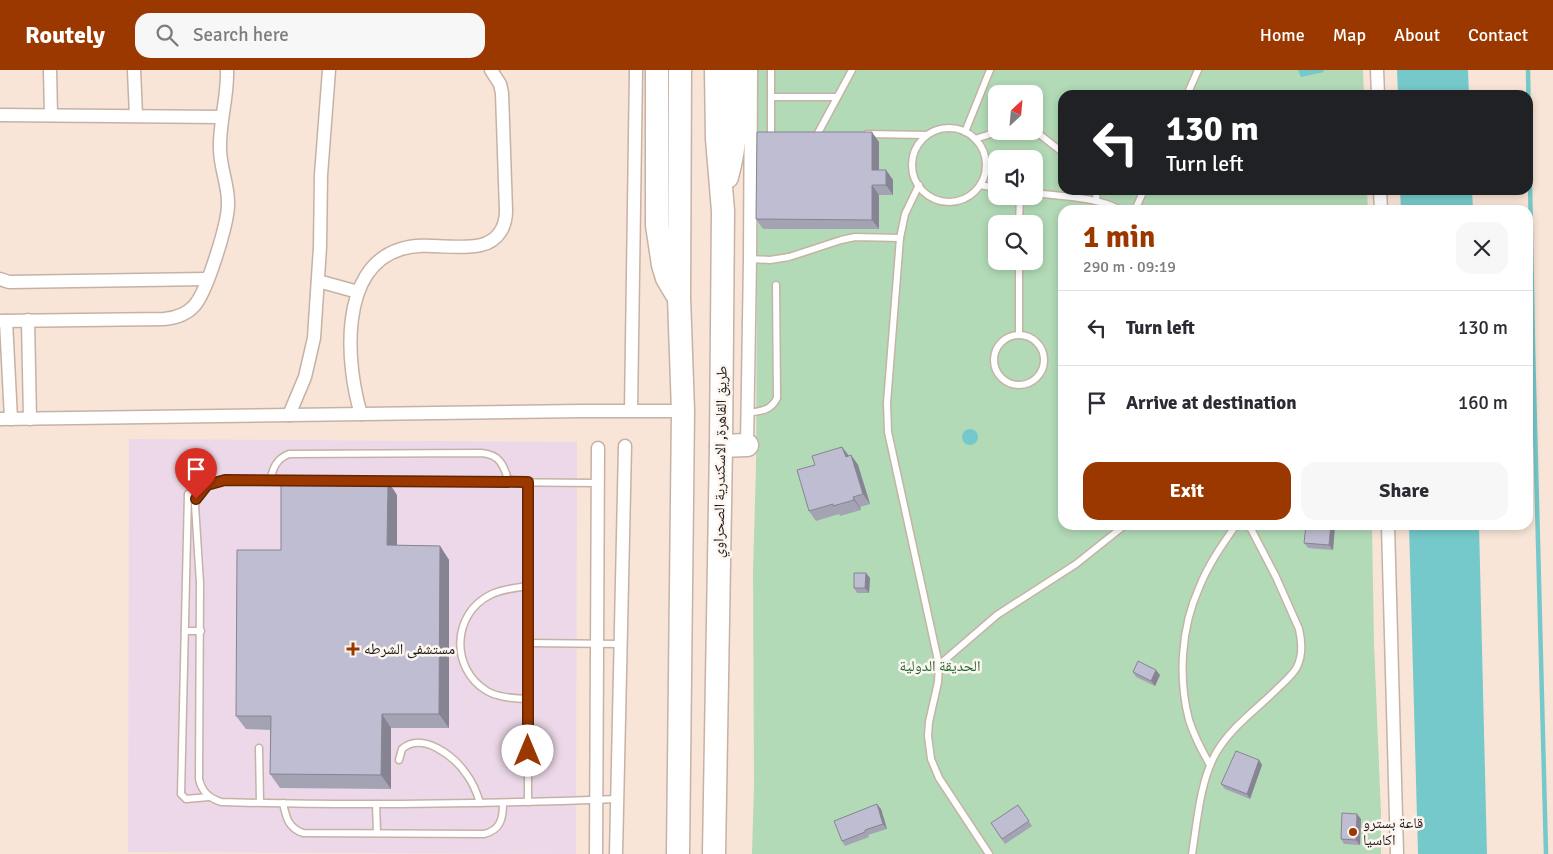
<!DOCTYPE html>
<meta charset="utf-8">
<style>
:root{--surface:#fff;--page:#f7f7f7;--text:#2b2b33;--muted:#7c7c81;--line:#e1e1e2;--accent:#9b3800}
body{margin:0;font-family:Signika,"Noto Naskh Arabic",sans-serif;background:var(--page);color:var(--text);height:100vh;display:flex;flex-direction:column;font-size:19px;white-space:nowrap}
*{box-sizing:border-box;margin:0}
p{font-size:16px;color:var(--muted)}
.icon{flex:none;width:28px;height:28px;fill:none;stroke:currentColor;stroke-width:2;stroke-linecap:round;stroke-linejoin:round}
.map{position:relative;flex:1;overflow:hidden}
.details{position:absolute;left:1058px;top:135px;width:475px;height:325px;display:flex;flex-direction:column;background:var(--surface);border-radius:15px;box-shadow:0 2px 8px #0003}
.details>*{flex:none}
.banner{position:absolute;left:1058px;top:20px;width:475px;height:105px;border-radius:15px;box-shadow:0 2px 8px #0003;background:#202124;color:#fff;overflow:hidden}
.needle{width:32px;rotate:26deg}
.fabs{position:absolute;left:988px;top:15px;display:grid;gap:10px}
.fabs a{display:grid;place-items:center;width:55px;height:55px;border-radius:10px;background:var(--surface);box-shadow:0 2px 8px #0003;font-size:25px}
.pin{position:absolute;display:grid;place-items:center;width:42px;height:42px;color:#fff;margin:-51px -21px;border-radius:50% 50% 50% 0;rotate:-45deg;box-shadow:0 0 5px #0007}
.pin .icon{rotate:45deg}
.me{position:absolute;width:55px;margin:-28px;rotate:0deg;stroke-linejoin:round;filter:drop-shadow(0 0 4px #0008)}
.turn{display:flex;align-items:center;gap:18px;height:105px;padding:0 25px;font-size:22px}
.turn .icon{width:65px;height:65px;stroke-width:2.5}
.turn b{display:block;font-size:35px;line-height:42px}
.round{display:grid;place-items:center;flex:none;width:52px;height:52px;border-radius:15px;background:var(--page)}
.headline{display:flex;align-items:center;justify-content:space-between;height:85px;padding:0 25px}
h1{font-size:30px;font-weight:700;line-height:38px;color:var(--accent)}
.button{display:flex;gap:10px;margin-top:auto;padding:10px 25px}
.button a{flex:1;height:58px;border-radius:15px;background:var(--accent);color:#fff;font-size:20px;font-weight:700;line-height:58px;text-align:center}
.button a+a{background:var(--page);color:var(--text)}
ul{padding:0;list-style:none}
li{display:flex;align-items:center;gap:15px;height:75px;padding:0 25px;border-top:1px solid var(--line)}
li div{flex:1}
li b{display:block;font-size:19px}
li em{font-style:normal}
header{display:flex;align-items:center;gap:30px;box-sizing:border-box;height:70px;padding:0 25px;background:var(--accent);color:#fff}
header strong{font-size:24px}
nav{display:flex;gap:28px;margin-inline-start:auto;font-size:18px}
.search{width:350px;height:45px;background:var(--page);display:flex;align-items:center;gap:12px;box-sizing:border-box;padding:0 18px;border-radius:15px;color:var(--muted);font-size:19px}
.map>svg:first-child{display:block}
.medical{fill:#ecd8e8}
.green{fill:#b2dab6;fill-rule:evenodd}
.water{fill:#75c9ca}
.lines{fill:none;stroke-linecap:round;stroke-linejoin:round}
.stream{stroke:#75c9ca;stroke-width:4.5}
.service-casing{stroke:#c6b2a5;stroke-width:9}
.minor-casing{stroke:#c6b2a5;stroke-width:15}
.motorway-casing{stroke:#c6b2a5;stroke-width:25}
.service{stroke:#fff;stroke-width:6}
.minor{stroke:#fff;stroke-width:12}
.motorway{stroke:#fff;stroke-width:22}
.wall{fill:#a4a3b4}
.shaded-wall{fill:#868492}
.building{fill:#bfbdd1;stroke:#868492}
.route-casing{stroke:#652400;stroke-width:12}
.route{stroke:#9b3800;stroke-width:9}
.poi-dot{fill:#9b3800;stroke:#fdf5ef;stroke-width:2}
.labels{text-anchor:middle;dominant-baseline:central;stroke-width:5;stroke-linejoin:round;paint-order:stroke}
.street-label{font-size:15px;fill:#211a15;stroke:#fdf5ef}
.poi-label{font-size:15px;fill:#211a15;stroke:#fdf5ef;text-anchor:start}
.park-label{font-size:15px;fill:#206830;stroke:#fdf5ef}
</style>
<header>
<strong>Routely</strong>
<div class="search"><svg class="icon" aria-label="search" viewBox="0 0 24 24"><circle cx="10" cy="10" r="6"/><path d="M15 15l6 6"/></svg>Search here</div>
<nav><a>Home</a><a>Map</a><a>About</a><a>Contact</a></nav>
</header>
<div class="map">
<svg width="1553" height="784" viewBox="0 0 1553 784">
<rect width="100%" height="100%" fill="#f9e5d7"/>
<path class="medical" d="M 129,369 L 577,372 L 576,784 L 128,782 Z"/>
<path class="green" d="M 758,0 L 1363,0 L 1364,25 L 1062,25 L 1062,120 L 1367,120 L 1368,140 L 1062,140 L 1062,455 L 1372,455 L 1374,574 L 1381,743 L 1381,784 L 752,784 L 754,715 L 753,501 L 756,396 ZM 996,24 L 1034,24 L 1034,61 L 996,61 ZM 996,89 L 1034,89 L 1034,126 L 996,126 ZM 996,154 L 1034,154 L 1034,191 L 996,191 Z"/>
<g class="water">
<path d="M 1298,0 L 1323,0 L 1324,2 L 1301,7 Z"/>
<path d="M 1397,0 L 1468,0 L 1469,25 L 1398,25 Z"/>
<path d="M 1400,120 L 1472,120 L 1473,140 L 1401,140 Z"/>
<circle cx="970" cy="367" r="8"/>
<path d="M 1409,455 L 1479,455 L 1487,784 L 1418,784 Z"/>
</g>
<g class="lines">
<path class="stream" d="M 1528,0 L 1533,277 L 1546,784"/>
<g class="service-casing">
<g id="service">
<path d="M 771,0 L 771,64"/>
<path d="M 1187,25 L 1198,0"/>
<path d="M 771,27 L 837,27"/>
<circle cx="949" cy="95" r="37"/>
<path d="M 1034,60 L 1062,82"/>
<path d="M 965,62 L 990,0"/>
<path d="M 818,63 L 852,0"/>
<path d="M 867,64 L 927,65"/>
<path d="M 975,69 L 1000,61"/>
<path d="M 919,115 L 905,144 L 900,168 L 887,333 L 888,362 L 939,595 L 938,612 L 929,652 L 928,666 L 931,689 L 939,708 L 989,784"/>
<path d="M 980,115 L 996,118"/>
<path d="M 1034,123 C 1058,126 1099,127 1120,140"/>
<path d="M 1096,131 L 1097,120"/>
<path d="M 1135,140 L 1144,120"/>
<path d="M 1019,154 L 1020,126"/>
<path d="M 750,189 L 770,190 L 789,187 L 841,170 L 855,167 L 900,168"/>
<path d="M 1019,265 L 1019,191"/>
<circle cx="1019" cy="290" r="25"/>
<path d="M 747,343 C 760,341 771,341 777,328 L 776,215"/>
<path d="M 270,411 C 273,398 276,389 289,384 L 481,383 C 500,384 504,396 509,412"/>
<path d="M 289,411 C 271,411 221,406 207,415 C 200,420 197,427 195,435 L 200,513 L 199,709 C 202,722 209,728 221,732 C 353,736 485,734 617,729"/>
<path d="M 379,411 L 597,413"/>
<path d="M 528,413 L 528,732"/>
<path d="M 188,424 L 181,724 L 186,729 L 209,727"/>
<path d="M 528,516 C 515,518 501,519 490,525 C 452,544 450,599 487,621 C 499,628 514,628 528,629"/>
<path d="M 185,561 L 201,561"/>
<path d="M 528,573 L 620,574"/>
<path d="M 939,595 L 997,545 L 1076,494 L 1125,455"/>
<path d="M 259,678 L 260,732"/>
<path d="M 399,690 L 402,679 C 423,661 455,687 467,705 C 473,713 477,723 480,733"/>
<path d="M 1210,695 C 1202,681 1194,666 1189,650 C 1178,608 1181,558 1199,518 C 1208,495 1222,475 1236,455"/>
<path d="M 283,733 C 286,747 288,758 303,763 L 484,764 C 501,760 503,748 503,733"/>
<path d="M 376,734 L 377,763"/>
<path d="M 1192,784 C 1197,753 1200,711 1216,683 C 1231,657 1256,640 1277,619 C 1284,612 1292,606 1297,597 C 1303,585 1302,572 1299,559 L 1276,507 L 1249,455"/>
</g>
</g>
<g class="minor-casing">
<g id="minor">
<path d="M 50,0 L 51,45"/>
<path d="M 134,0 L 136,46"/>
<path d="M 1377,0 L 1378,25"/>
<path d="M 0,45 L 222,47"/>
<path d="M 1380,120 L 1381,140"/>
<path d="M 0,209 L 9,212 L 207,209"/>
<path d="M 318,211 L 358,222"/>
<path d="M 28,250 L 30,349"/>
<path d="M 0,251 L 164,249 C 175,248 186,245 194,236 C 207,222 229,151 228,132 C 228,114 220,97 220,79 C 219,53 228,27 227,0"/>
<path d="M 6,251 L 11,349"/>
<path d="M 631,340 L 636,0"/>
<path d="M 361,344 C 346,295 338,198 401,179 C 427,171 455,181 481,175 C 498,171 506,157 506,141 L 502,23 L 500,14 L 491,0"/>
<path d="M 289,345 L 305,307 L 314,268 L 320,177 L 321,105 L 329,0"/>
<path d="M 0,349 L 582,341 L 683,341"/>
<path d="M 747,375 L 750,189 L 751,0"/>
<path d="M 1388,455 L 1397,784"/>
<path d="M 596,784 L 598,378"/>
<path d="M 616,784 L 625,376"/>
</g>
</g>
<g class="motorway-casing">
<g id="motorway">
<path d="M 657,0 L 657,155 L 663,195 L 667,208 L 676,223"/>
<path d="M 727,107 C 737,71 737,37 737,0"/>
<path d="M 721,376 L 747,375"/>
<path d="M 678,784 L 683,341 L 679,227 L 680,0"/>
<path d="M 714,784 L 721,376 L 723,141 L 717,69 L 716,0"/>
</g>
</g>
<use href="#service" class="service"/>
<use href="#minor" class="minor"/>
<use href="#motorway" class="motorway"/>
</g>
<g class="wall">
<path d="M 879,72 L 879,100 L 886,100 L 893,110 L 893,125 L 879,125 L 879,159 L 763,159 L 756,149 Z"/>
<path d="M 842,377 L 849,386 L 851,385 L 858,395 L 870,434 L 860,437 L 861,440 L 840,446 L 839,444 L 816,451 L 809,441 L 815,395 Z"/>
<path d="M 397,425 L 397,475 L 440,476 L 449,490 L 449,658 L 391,658 L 391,719 L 280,718 L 270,704 L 270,660 L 246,659 L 236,646 L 281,480 Z"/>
<path d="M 1335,455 L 1333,480 L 1308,478 L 1304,473 Z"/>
<path d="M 866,503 L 870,508 L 869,523 L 857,523 L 854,518 Z"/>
<path d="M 1133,602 L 1160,605 L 1155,616 L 1136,607 Z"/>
<path d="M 1259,690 L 1262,695 L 1250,729 L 1225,719 L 1221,714 Z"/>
<path d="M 1018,735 L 1032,756 L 1005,774 L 991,753 Z"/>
<path d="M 881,739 L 887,759 L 868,765 L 869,767 L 845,776 L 842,771 Z"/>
<path d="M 1361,749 L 1360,775 L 1344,774 L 1341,769 Z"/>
</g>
<g class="shaded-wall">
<path d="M 872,62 L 879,72 L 879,110 L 872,100 Z"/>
<path d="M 886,100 L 893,110 L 893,125 L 886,115 Z"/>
<path d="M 872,115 L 879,125 L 879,159 L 872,150 Z"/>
<path d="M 842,377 L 849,386 L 846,387 Z"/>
<path d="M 851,385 L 858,395 L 870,434 L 863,424 Z"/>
<path d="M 388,411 L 397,425 L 397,489 L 387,475 Z"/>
<path d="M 853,427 L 860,437 L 861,440 L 854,430 Z"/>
<path d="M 1331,455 L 1335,455 L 1333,480 L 1329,475 Z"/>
<path d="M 440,476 L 449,490 L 449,658 L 439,644 Z"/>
<path d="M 866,503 L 870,508 L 869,523 L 865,518 Z"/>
<path d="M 1156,600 L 1160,605 L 1155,616 L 1151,611 Z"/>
<path d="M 382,644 L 391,658 L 391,719 L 381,705 Z"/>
<path d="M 1259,690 L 1262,695 L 1250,729 L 1247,724 Z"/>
<path d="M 877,734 L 881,739 L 887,759 L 883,754 Z"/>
<path d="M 1357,744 L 1361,749 L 1360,775 L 1356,770 Z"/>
</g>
<g class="building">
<path d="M 757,62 L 872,62 L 872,100 L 886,100 L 886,115 L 872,115 L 872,150 L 756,149 Z"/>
<path d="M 842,377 L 846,387 L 851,385 L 863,424 L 853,427 L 854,430 L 833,436 L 833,434 L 809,441 L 797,400 L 815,395 L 812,386 Z"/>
<path d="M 281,410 L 388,411 L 387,475 L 440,476 L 439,644 L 382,644 L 381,705 L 270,704 L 271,646 L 236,646 L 237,480 L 281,480 Z"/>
<path d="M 1306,455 L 1331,455 L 1329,475 L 1304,473 Z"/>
<path d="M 854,503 L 866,503 L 865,518 L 854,518 Z"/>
<path d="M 1138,591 L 1156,600 L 1151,611 L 1133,602 Z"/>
<path d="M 1236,681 L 1259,690 L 1247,724 L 1221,714 Z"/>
<path d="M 877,734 L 883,754 L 865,760 L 865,762 L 842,771 L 834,751 Z"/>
<path d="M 1018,735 L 1029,751 L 1002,769 L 991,753 Z"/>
<path d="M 1342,743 L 1357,744 L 1356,770 L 1341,769 Z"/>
</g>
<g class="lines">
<g class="route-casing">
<path id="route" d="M 196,429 L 207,415 L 225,410 L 528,412 L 528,681"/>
</g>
<use href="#route" class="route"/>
</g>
<g class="poi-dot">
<path d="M350.5 571.5h5v5h5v5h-5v5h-5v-5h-5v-5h5z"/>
<circle cx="1353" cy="762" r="5"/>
</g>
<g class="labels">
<g class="street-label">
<text transform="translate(720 392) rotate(-89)">طريق القاهرة, الاسكندرية الصحراوي</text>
</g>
<g class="poi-label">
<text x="364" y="579">مستشفى الشرطه</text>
<text x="1363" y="753">قاعة بسترو<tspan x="1363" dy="17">اكاسيا</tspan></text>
</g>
<g class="park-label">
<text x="940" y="596">الحديقة الدولية</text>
</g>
</g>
</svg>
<div class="fabs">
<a><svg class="needle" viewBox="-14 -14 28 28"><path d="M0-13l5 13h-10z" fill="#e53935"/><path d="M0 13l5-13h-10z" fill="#7c7c81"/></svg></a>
<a><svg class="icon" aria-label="sound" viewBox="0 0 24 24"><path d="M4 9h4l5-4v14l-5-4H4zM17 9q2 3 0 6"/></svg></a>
<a><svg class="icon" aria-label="search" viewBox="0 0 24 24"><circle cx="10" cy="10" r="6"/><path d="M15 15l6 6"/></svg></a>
</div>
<div class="pin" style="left:196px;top:429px;background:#d93025"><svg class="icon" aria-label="arrive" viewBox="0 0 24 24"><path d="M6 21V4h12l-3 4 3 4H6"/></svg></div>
<svg class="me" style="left:528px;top:681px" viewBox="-20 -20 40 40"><circle r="19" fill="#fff"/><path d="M0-13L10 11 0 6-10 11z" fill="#9b3800"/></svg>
<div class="banner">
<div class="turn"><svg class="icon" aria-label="left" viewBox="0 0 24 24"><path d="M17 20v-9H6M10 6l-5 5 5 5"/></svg><div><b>130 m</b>Turn left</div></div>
</div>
<section class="details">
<div class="headline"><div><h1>1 min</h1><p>290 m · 09:19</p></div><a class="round"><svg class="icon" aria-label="close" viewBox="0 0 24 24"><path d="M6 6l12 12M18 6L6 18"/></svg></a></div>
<ul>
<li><svg class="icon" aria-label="left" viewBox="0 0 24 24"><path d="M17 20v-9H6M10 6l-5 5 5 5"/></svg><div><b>Turn left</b></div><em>130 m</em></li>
<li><svg class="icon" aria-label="arrive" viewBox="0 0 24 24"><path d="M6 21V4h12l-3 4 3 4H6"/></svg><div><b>Arrive at destination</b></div><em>160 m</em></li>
</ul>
<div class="button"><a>Exit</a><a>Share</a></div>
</section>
</div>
